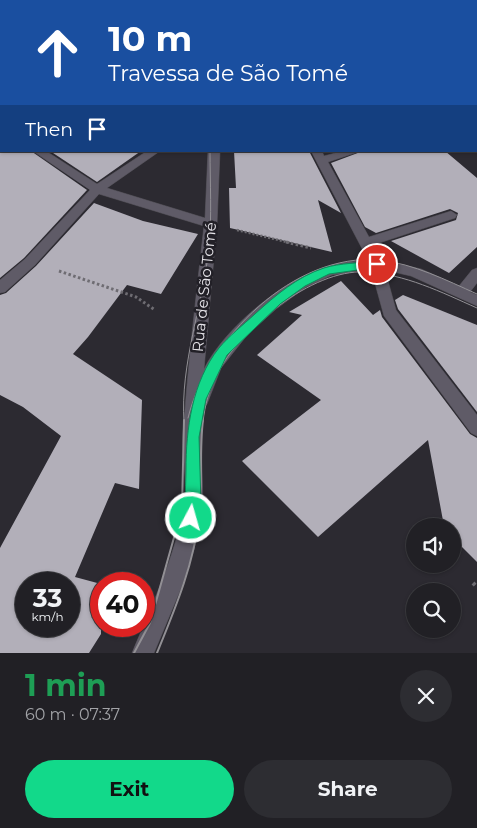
<!DOCTYPE html>
<meta charset="utf-8">
<style>
:root{--surface:#212025;--page:#2d2d32;--text:#f1f3f6;--muted:#a2a3a7;--line:#3e3e42;--accent:#12d98a}
body{margin:0;font-family:Montserrat,sans-serif;background:var(--page);color:var(--text);height:100vh;display:flex;flex-direction:column;font-size:19px;white-space:nowrap}
*{box-sizing:border-box;margin:0}
p{font-size:16px;color:var(--muted)}
.icon{flex:none;width:28px;height:28px;fill:none;stroke:currentColor;stroke-width:2;stroke-linecap:round;stroke-linejoin:round}
.map{position:relative;height:653px;overflow:hidden}
.details{display:flex;flex-direction:column;background:var(--surface);flex:1}
.details>*{flex:none}
.top-card{position:absolute;left:0px;top:0px;width:478px;height:152px;box-shadow:0 1px 4px #0004,0 0 0 1px var(--line);background:#1a4fa0;color:#fff;overflow:hidden}
.controls{position:absolute;left:406px;top:518px;display:grid;gap:10px}
.controls a{display:grid;place-items:center;width:55px;height:55px;border-radius:50%;background:var(--surface);box-shadow:0 1px 4px #0004,0 0 0 1px var(--line);font-size:25px}
.speed{position:absolute;left:15px;top:572px;display:flex;gap:10px;font-size:25px;font-weight:700;text-align:center}
.speed>*{display:grid;place-content:center;width:65px;height:65px;border-radius:50%;background:var(--surface);box-shadow:0 1px 4px #0004,0 0 0 1px var(--line);line-height:1}
.speed small{font-size:12px;font-weight:400}
.speed .limit{border:8px solid #d22;background:#fff;color:#111}
.pin{position:absolute;display:grid;place-items:center;width:42px;height:42px;color:#fff;margin:-21px;border:2px solid #fff;border-radius:50%;box-shadow:0 1px 5px #0007}
.me{position:absolute;width:55px;margin:-28px;rotate:6deg;stroke-linejoin:round;filter:drop-shadow(0 0 4px #0008)}
.turn{display:flex;align-items:center;gap:18px;height:105px;padding:0 25px;font-size:22px}
.turn .icon{width:65px;height:65px;stroke-width:2.5}
.turn b{display:block;font-size:35px;line-height:42px}
.then{display:flex;align-items:center;height:48px;padding:0 25px;background:#0003;gap:10px;font-size:19px}
.round{display:grid;place-items:center;flex:none;width:52px;height:52px;border-radius:26px;background:var(--page)}
.head{display:flex;align-items:center;justify-content:space-between;height:85px;padding:0 25px}
h1{font-size:30px;font-weight:700;line-height:38px;color:#1e9e55}
.cta{display:flex;gap:10px;margin-top:auto;padding:10px 25px}
.cta a{flex:1;height:58px;border-radius:30px;background:var(--accent);color:#111;font-size:20px;font-weight:700;line-height:58px;text-align:center}
.cta a+a{background:var(--page);color:var(--text)}
.map>svg:first-child{display:block}
.building{fill:#b2afb9;fill-rule:evenodd}
.lines{fill:none;stroke-linecap:round;stroke-linejoin:round}
.minor-casing{stroke:#4a484e;stroke-width:1}
.path-far2{stroke:#6e6c72;stroke-width:2.5;stroke-dasharray:2 2;stroke-linecap:butt}
.path-far1{stroke:#6e6c72;stroke-width:3;stroke-dasharray:2.5 2.5;stroke-linecap:butt}
.path{stroke:#6e6c72;stroke-width:4;stroke-dasharray:3 3;stroke-linecap:butt}
.minor{fill:#5f5b67;fill-rule:evenodd}
.tram-far1{stroke:#929095;stroke-width:1}
.tram{stroke:#929095;stroke-width:2}
.route{fill:#12d98a;stroke:#0c8d5a}
.labels{text-anchor:middle;dominant-baseline:central;stroke-width:5;stroke-linejoin:round;paint-order:stroke}
.street-label{font-size:15px;fill:#e6e4e9;stroke:#222027}
</style>
<div class="map">
<svg width="477" height="653" viewBox="0 0 477 653">
<rect width="100%" height="100%" fill="#2c2a31"/>
<g class="building">
<path d="M 0,151 L 31,151 L 87,190 L 24,258 L 0,278 Z"/>
<path d="M 50,151 L 141,151 L 97,182 Z"/>
<path d="M 234,151 L 309,151 L 341,213 L 318,200 L 332,252 L 230,228 L 229,188 L 236,188 Z"/>
<path d="M 363,151 L 445,151 L 477,178 L 477,247 L 449,273 L 391,241 L 456,220 L 458,213 L 450,209 L 376,233 L 365,227 L 331,163 Z"/>
<path d="M 94,203 L 143,221 L 198,234 L 161,294 L 127,285 L 88,337 L 73,354 L 142,400 L 139,489 L 115,483 L 75,577 L 101,584 L 101,634 L 89,653 L 0,653 L 0,548 L 61,436 L 23,407 L 0,395 L 0,295 L 6,293 L 36,266 ZM 26,584 L 69,584 L 69,626 L 26,626 Z"/>
<path d="M 341,281 L 373,315 L 380,310 L 382,317 L 470,434 L 477,438 L 477,562 L 452,537 L 452,526 L 444,526 L 428,440 L 318,537 L 242,461 L 321,400 L 257,355 L 302,315 L 289,312 Z"/>
<path d="M 403,295 L 477,325 L 477,412 L 398,309 L 395,300 Z"/>
</g>
<g class="lines">
<g class="minor-casing">
<g id="minor">
<path d="M 137,0 L 146,0 L 147,1 L 138,1 Z"/>
<path d="M 204,0 L 213,0 L 214,1 L 205,1 Z"/>
<path d="M 334,0 L 346,0 L 347,1 L 335,1 Z"/>
<path d="M 477,0 L 476,3 L 471,1 L 472,0 Z"/>
<rect x="0" y="22" width="1" height="4"/>
<rect x="0" y="63" width="1" height="6"/>
<rect x="476" y="64" width="1" height="7"/>
<rect x="0" y="114" width="1" height="8"/>
<path d="M 33,151 L 46,151 L 97,184 L 147,151 L 160,151 L 107,188 L 205,218 L 208,151 L 220,151 L 217,224 L 204,369 C 223,331 273,289 312,272 C 329,264 349,261 368,260 L 311,151 L 322,151 L 324,156 L 343,151 L 361,151 L 328,162 L 369,237 L 451,211 L 457,215 L 455,218 L 373,245 L 381,260 L 421,269 L 459,286 L 472,270 L 477,268 L 477,283 L 470,292 L 477,295 L 477,306 L 411,276 L 385,270 L 396,310 L 477,415 L 477,436 L 471,433 L 384,316 L 371,269 L 332,275 L 306,287 L 276,309 L 248,334 L 221,368 L 207,404 L 202,410 L 201,437 L 203,504 L 195,545 L 182,586 L 154,653 L 132,653 C 152,605 174,559 184,507 C 188,484 182,458 183,434 C 188,365 196,296 204,226 L 99,194 L 35,265 L 5,292 L 0,293 L 0,280 L 25,259 L 90,190 Z"/>
</g>
</g>
<path class="path-far2" d="M 237,230 L 291,243"/>
<g class="path-far1">
<path d="M 286,242 L 311,248"/>
<path d="M 59,271 L 136,297 L 155,310"/>
</g>
<path class="path" d="M 473,583 L 477,587"/>
<use href="#minor" class="minor"/>
<g class="tram-far1">
<path d="M 139,0 L 141,1"/>
<path d="M 188,418 C 207,339 294,252 380,260 C 414,264 446,280 477,294"/>
<path d="M 184,422 C 180,363 203,305 209,247 C 212,216 210,183 210,151"/>
<path d="M 203,422 C 205,405 209,389 217,374 C 240,329 312,269 365,272 C 405,274 441,292 477,308"/>
</g>
<g class="tram">
<path d="M 134,653 L 150,623 L 182,509 L 184,420"/>
<path d="M 157,653 C 175,609 194,564 199,517 C 203,485 199,452 203,420"/>
</g>
</g>
<path class="route" d="M 377,261 L 380,262 L 380,267 L 329,274 L 305,286 L 280,304 L 227,355 L 206,399 L 199,437 L 201,504 L 196,523 L 191,525 L 186,523 C 184,518 186,480 186,470 C 186,429 192,382 219,348 C 229,336 243,325 255,314 C 276,295 297,277 324,268 C 340,263 360,263 377,261 Z"/>
<g class="labels">
<g class="street-label">
<text transform="translate(204 287) rotate(-84)">Rua de São Tomé</text>
</g>
</g>
</svg>
<div class="controls">
<a><svg class="icon" aria-label="sound" viewBox="0 0 24 24"><path d="M4 9h4l5-4v14l-5-4H4zM17 9q2 3 0 6"/></svg></a>
<a><svg class="icon" aria-label="search" viewBox="0 0 24 24"><circle cx="10" cy="10" r="6"/><path d="M15 15l6 6"/></svg></a>
</div>
<div class="speed"><div>33<small>km/h</small></div><div class="limit">40</div></div>
<div class="pin" style="left:377px;top:264px;background:#d93025"><svg class="icon" aria-label="arrive" viewBox="0 0 24 24"><path d="M6 21V4h12l-3 4 3 4H6"/></svg></div>
<svg class="me" style="left:191px;top:518px" viewBox="-20 -20 40 40"><circle r="17" fill="#12d98a" stroke="#fff" stroke-width="3"/><path d="M0-11L8 9 0 5-8 9z" fill="#fff"/></svg>
<div class="top-card">
<div class="turn"><svg class="icon" aria-label="ahead" viewBox="0 0 24 24"><path d="M12 20V5M6 11l6-6 6 6"/></svg><div><b>10 m</b>Travessa de São Tomé</div></div>
<div class="then">Then<svg class="icon" aria-label="arrive" viewBox="0 0 24 24"><path d="M6 21V4h12l-3 4 3 4H6"/></svg></div>
</div>
</div>
<section class="details">
<div class="head"><div><h1>1 min</h1><p>60 m · 07:37</p></div><a class="round"><svg class="icon" aria-label="close" viewBox="0 0 24 24"><path d="M6 6l12 12M18 6L6 18"/></svg></a></div>
<div class="cta"><a>Exit</a><a>Share</a></div>
</section>
